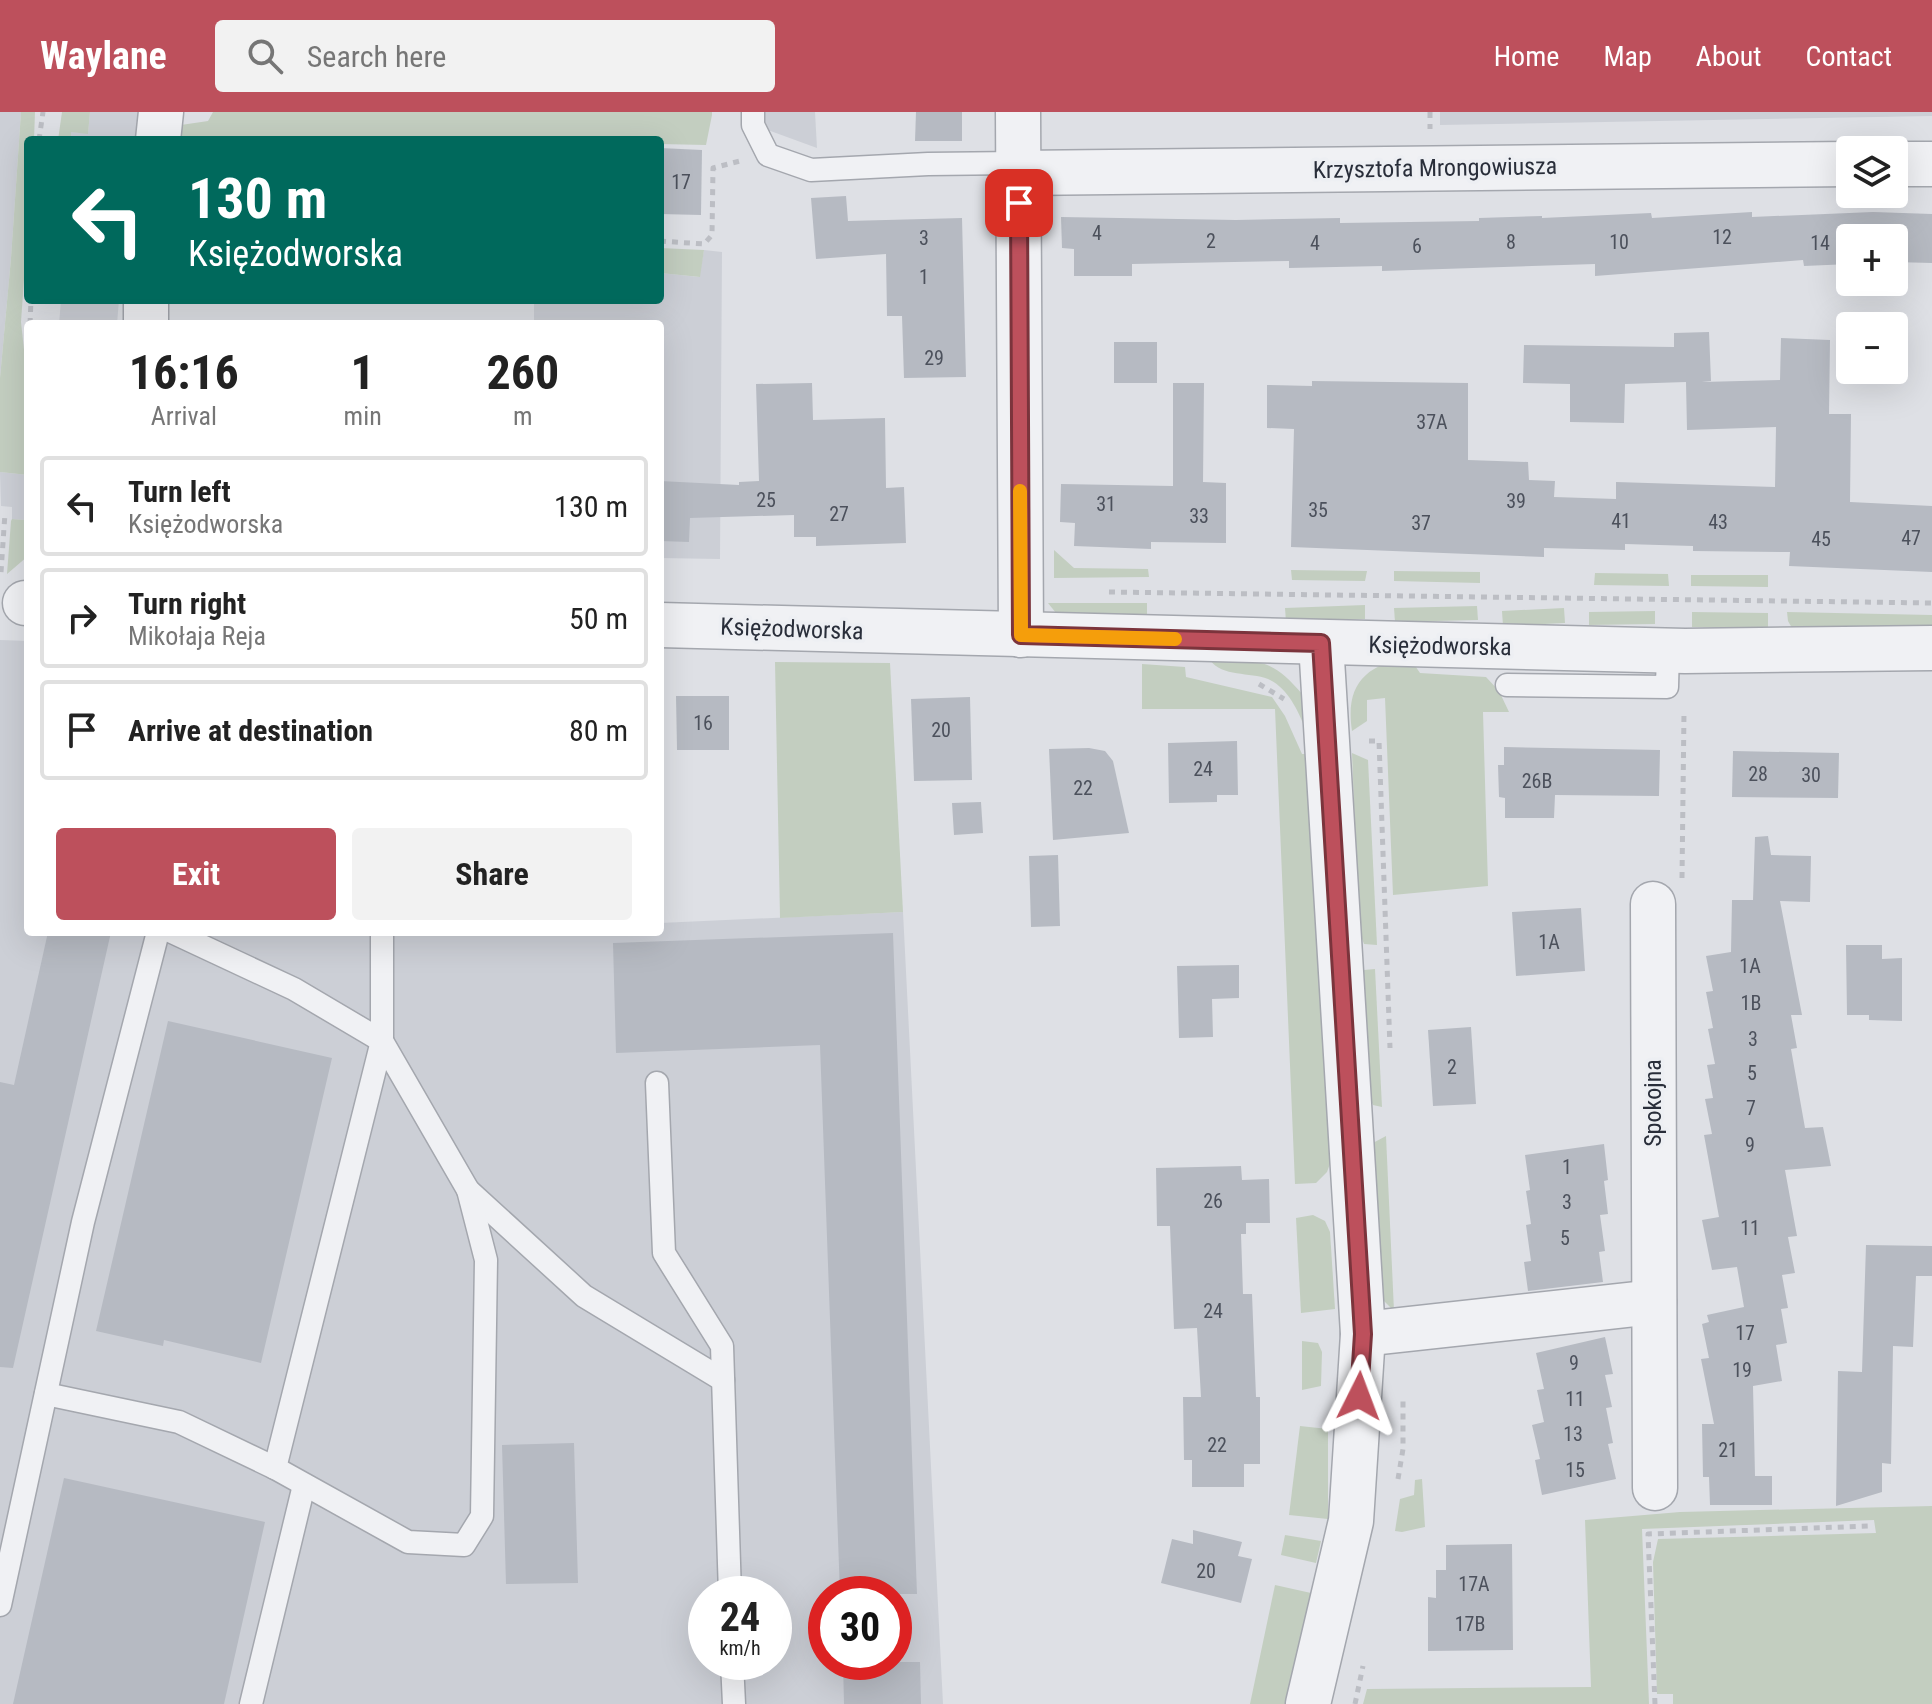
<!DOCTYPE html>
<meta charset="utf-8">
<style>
:root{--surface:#fff;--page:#f2f2f2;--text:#222;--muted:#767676;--line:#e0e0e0;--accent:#bd505c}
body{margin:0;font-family:"Roboto Condensed",sans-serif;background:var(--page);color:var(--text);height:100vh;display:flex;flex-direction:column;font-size:30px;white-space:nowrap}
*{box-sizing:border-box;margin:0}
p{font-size:26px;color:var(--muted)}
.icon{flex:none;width:44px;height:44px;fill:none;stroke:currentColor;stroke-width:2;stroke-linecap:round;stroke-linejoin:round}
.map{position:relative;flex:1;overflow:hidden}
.side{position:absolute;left:24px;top:208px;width:640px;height:616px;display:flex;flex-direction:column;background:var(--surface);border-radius:8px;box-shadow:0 8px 32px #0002}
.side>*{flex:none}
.top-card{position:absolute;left:24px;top:24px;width:640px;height:168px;border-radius:8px;box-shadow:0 8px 32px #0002;background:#00695c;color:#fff;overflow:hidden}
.tools{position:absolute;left:1836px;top:24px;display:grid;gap:16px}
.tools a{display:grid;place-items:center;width:72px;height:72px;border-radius:8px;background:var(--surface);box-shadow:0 8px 32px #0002;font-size:40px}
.speed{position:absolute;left:688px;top:1464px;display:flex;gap:16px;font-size:40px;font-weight:700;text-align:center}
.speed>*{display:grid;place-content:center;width:104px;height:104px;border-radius:50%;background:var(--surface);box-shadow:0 8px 32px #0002;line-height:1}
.speed small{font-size:20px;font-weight:400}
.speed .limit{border:12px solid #d22;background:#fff;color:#111}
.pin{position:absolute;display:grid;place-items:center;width:68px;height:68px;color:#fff;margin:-34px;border-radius:16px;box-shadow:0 4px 12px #0006}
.me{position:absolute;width:88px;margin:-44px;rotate:3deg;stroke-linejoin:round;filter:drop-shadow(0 0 6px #0008)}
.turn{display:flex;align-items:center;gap:28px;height:168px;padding:0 32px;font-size:36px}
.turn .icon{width:104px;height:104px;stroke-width:2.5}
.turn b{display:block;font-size:56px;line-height:68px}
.eta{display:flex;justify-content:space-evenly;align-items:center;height:136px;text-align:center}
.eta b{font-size:48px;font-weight:700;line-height:56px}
.primary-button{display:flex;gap:16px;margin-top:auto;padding:16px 32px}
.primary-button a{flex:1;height:92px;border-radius:8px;background:var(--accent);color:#fff;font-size:32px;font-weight:700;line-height:92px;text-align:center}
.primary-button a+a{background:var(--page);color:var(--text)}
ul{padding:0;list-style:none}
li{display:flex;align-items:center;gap:24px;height:100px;margin:0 16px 12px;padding:0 16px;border:4px solid var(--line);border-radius:8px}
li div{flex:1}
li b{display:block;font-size:30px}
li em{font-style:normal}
header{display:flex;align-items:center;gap:48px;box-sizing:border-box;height:112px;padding:0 40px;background:var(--accent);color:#fff}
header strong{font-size:38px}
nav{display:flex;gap:44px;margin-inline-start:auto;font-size:28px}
.search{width:560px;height:72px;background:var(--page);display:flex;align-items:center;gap:20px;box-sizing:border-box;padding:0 28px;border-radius:8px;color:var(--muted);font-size:30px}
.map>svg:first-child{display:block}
.built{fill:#cccfd6;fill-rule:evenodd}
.green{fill:#c3cec0}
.building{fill:#b6bac2}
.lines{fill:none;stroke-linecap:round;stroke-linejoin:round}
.lane-casing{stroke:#a4a7ae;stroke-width:25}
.street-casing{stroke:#a4a7ae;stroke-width:47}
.path{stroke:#bcbec4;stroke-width:5;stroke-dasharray:6 6;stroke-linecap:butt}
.lane{stroke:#f0f1f4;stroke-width:22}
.street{stroke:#f0f1f4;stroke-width:44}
.route-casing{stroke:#7b343c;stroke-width:20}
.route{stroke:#bd505c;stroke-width:14}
.slow{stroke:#f59e0b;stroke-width:14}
.labels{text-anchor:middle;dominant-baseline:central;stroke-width:7;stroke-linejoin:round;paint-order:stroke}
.number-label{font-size:20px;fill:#4c515c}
.street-label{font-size:24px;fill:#292e3a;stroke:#edeff3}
</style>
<header>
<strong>Waylane</strong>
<div class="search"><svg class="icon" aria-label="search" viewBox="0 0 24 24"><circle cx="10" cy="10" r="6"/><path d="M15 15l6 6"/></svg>Search here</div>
<nav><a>Home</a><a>Map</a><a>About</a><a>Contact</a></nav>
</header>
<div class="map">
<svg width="1932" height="1592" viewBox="0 0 1932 1592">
<rect width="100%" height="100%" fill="#dee0e5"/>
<g class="built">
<path d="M 0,0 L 21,0 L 11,146 L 0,266 Z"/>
<path d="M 90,0 L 140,0 L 138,28 L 71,28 L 71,20 L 88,21 Z"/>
<path d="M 765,0 L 815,0 L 817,36 L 765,17 Z"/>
<path d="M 1440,0 L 1932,0 L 1932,4 L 1440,13 Z"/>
<path d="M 704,138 L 722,140 L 720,447 L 660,446 L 660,212 L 534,212 L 534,188 L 660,188 L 660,161 L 699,165 Z"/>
<path d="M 61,188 L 119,188 L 117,212 L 59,212 Z"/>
<path d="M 0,360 L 28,363 L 25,408 L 12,407 L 12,395 L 1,394 Z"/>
<path d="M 0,528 L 28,529 L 28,820 L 660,820 L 660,811 L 903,800 L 943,1592 L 0,1592 ZM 706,1482 L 774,1482 L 774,1550 L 706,1550 ZM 826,1482 L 894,1482 L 894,1550 L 826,1550 Z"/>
</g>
<g class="green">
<path d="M 21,0 L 35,0 L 34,28 L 28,28 L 28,111 L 21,210 L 28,274 L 28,363 L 0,360 L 0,266 L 11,146 Z"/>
<path d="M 62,0 L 90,0 L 88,22 L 71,20 L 71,28 L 58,28 Z"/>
<path d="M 213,0 L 712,0 L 712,3 L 706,33 L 660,32 L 660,28 L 180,28 L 181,13 L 208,9 Z"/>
<path d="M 660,136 L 704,138 L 700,165 L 660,161 Z"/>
<path d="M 28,375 L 28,444 L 7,462 L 11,409 L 12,407 L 25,408 Z"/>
<path d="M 1054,438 L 1074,456 L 1148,457 L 1149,465 L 1054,466 Z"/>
<path d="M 1291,458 L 1367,459 L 1365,469 L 1292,468 Z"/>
<path d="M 1394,459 L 1480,460 L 1480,471 L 1394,469 Z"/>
<path d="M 1595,461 L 1668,462 L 1669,474 L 1594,473 Z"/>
<path d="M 1691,463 L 1768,463 L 1768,475 L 1691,474 Z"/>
<path d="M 1048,491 L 1147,491 L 1147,506 L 1056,501 Z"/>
<path d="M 1365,493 L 1365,507 L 1286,510 L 1285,496 Z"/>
<path d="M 1477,494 L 1478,508 L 1395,510 L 1394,496 Z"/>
<path d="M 1564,496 L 1565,511 L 1503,514 L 1502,499 Z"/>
<path d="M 1655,499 L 1655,512 L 1589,513 L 1589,500 Z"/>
<path d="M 1692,500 L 1768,501 L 1768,517 L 1692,515 Z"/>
<path d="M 1787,500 L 1932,503 L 1932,518 L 1792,516 L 1788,509 Z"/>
<path d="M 1409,545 L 1420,561 L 1486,565 L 1499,579 L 1509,600 L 1483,600 L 1488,774 L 1393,783 L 1385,586 L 1367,588 L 1367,609 L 1352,619 C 1345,573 1365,553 1409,545 Z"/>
<path d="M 1210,548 C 1258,549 1270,544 1303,583 L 1305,616 C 1298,598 1287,575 1268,567 C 1250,560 1222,565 1210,548 Z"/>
<path d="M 775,550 L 890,551 L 903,800 L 780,806 Z"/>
<path d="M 1142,552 L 1185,555 L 1186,565 L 1272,585 L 1285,604 L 1302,642 L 1315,642 L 1331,1049 L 1327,1060 L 1316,1071 L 1295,1072 L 1275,597 L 1142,597 Z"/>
<path d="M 1352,641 L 1368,648 L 1377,833 L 1364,832 L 1359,819 Z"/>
<path d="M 1375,857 L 1382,995 L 1373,993 L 1369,984 L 1364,858 Z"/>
<path d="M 1386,1024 L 1394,1199 L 1380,1185 L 1371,1032 Z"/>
<path d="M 1313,1103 L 1325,1109 L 1330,1120 L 1335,1197 L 1301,1201 L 1296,1106 Z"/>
<path d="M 1302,1229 L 1318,1231 L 1322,1240 L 1321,1274 L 1302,1278 Z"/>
<path d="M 1300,1314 L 1328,1317 L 1328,1407 L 1289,1403 Z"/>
<path d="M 1422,1367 L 1425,1415 L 1402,1420 L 1395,1419 L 1400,1387 L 1414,1383 L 1415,1368 Z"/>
<path d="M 1932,1394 L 1932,1592 L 1673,1592 L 1673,1582 L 1657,1582 L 1653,1450 L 1658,1427 L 1876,1421 L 1874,1408 L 1642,1417 L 1649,1592 L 1363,1592 L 1367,1577 L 1591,1575 L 1585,1408 L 1680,1400 Z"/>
<path d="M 1285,1423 L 1321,1429 L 1316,1451 L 1281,1443 Z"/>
<path d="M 1275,1473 L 1311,1481 L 1287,1592 L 1250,1592 Z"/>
</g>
<g class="building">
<path d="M 916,0 L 962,0 L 962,29 L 915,29 Z"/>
<path d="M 660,36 L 702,38 L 701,103 L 660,102 Z"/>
<path d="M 846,84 L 848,109 L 962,106 L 966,265 L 904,266 L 902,204 L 887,204 L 886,142 L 816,147 L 811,86 Z"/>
<path d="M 1752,100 L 1752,105 L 1873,100 L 1932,102 L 1932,151 L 1894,150 L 1894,126 L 1850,126 L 1850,152 L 1804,154 L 1803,148 L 1595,164 L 1595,152 L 1382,159 L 1382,154 L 1289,156 L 1289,149 L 1132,152 L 1132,164 L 1074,164 L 1074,137 L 1062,136 L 1061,105 L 1236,108 L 1340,106 L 1340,111 L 1479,109 L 1479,106 L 1542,104 L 1542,106 L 1651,101 L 1652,106 Z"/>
<path d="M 1709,220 L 1711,269 L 1702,270 L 1780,268 L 1781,226 L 1830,228 L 1829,302 L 1851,302 L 1850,390 L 1932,394 L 1932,460 L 1789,454 L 1790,440 L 1693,439 L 1693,434 L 1625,432 L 1625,438 L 1544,436 L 1544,445 L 1291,435 L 1294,317 L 1267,316 L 1267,273 L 1312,274 L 1312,269 L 1468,271 L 1468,348 L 1528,350 L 1529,368 L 1555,369 L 1554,385 L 1616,387 L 1616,370 L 1775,375 L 1776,315 L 1687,318 L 1686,270 L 1625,272 L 1624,311 L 1570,310 L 1570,272 L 1523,271 L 1524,233 L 1674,235 L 1674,221 Z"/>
<rect x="1114" y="230" width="43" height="41"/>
<path d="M 812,271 L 813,308 L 885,306 L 886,376 L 904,375 L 906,431 L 816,434 L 816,425 L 794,425 L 794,403 L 690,406 L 689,430 L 660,429 L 660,369 L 739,373 L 739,370 L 759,369 L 756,272 Z"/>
<path d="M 1173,271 L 1204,271 L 1203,370 L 1226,371 L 1226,431 L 1151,430 L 1151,437 L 1074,434 L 1075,411 L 1060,410 L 1061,372 L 1173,374 Z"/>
<path d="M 676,584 L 729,584 L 729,638 L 677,638 Z"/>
<path d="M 970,585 L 972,668 L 914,669 L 911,587 Z"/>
<path d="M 1237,629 L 1238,683 L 1217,683 L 1217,690 L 1169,691 L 1168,631 Z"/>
<path d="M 1504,635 L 1660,638 L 1659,684 L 1555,683 L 1554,706 L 1505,706 L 1505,686 L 1499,685 L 1498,653 L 1504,653 Z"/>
<path d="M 1089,636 L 1105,639 L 1113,649 L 1129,721 L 1053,728 L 1049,637 Z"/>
<path d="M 1733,639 L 1839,641 L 1838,686 L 1732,685 Z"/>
<path d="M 981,690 L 983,721 L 954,723 L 952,691 Z"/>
<path d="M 1768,724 L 1771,743 L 1811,744 L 1810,790 L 1780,789 L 1802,903 L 1791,903 L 1797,936 L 1791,937 L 1805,1016 L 1823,1015 L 1831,1054 L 1785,1058 L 1797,1124 L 1788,1125 L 1795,1161 L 1782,1163 L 1788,1196 L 1781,1197 L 1787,1231 L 1776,1233 L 1782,1269 L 1753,1274 L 1755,1364 L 1772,1364 L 1772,1393 L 1710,1393 L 1709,1365 L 1703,1365 L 1702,1312 L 1714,1312 L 1701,1247 L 1709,1246 L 1702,1212 L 1709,1210 L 1707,1203 L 1744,1195 L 1737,1155 L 1712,1158 L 1702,1108 L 1719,1105 L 1704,1023 L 1712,1022 L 1705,987 L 1713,986 L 1707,953 L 1715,952 L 1708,917 L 1713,916 L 1706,880 L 1713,879 L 1706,844 L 1731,840 L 1732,788 L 1753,788 L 1755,725 Z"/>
<path d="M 1058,743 L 1060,814 L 1031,815 L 1029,744 Z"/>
<path d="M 1581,796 L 1585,859 L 1516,864 L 1512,800 Z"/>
<path d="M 48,820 L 111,820 L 13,1256 L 0,1255 L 0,970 L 14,973 Z"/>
<path d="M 893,821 L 917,1482 L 840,1482 L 820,933 L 616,941 L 613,831 Z"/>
<path d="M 1846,833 L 1882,833 L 1882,847 L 1902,846 L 1902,909 L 1869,908 L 1869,903 L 1847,903 Z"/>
<path d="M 1239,853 L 1239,886 L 1212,887 L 1213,925 L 1179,926 L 1177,854 Z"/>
<path d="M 168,909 L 332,946 L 261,1251 L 164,1228 L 163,1234 L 96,1219 Z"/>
<path d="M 1471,915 L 1476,992 L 1433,994 L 1428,918 Z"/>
<path d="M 1604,1032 L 1608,1068 L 1604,1069 L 1608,1102 L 1600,1103 L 1605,1139 L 1599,1140 L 1603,1170 L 1528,1179 L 1524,1150 L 1531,1149 L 1526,1113 L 1531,1112 L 1526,1079 L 1530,1078 L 1525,1043 Z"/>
<path d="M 1241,1054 L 1242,1068 L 1269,1067 L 1270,1111 L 1246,1111 L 1246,1122 L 1241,1122 L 1243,1182 L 1252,1182 L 1256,1285 L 1260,1285 L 1260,1352 L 1244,1352 L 1244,1375 L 1192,1375 L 1192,1348 L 1184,1348 L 1183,1285 L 1201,1285 L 1197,1216 L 1174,1217 L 1170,1114 L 1157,1114 L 1156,1056 Z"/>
<path d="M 1866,1133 L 1932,1134 L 1932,1164 L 1916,1164 L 1913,1235 L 1893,1234 L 1891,1352 L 1882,1351 L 1882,1380 L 1836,1394 L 1838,1259 L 1862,1260 Z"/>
<path d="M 1605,1225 L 1613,1262 L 1605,1263 L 1612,1295 L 1606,1296 L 1613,1331 L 1608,1332 L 1616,1367 L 1542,1383 L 1535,1348 L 1540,1347 L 1532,1313 L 1544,1310 L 1537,1278 L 1544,1277 L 1536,1241 Z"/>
<path d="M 574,1331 L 578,1471 L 506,1472 L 502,1333 Z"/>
<path d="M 64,1366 L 265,1410 L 224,1592 L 13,1592 Z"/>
<path d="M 1193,1418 L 1242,1430 L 1238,1444 L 1252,1447 L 1241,1491 L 1161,1471 L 1172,1427 L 1193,1432 Z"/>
<path d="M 1512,1432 L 1513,1538 L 1428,1539 L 1428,1485 L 1436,1486 L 1436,1458 L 1446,1458 L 1446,1433 Z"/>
<path d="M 843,1550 L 920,1550 L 921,1592 L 844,1592 Z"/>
</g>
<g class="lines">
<g class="lane-casing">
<g id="lane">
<path d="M 753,0 L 753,13 L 768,43 L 811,58 L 928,52 L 1017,51"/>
<path d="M 1507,573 L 1667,575 L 1668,538"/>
<path d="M 172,820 L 294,877 L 382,929 L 468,1078 L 584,1184 L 723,1268"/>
<path d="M 657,971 L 664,1141 L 722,1234 L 730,1482"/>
<path d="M 46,1282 L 179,1310 L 275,1356 L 408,1430 L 464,1433 L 482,1404 L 486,1148 L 468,1078"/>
<path d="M 275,1356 L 382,929 L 382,820"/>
<path d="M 0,1493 L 83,1110 L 158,820"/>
<path d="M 732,1550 L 734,1592"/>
<path d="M 251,1592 L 304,1373"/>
</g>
</g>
<g class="street-casing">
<g id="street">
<path d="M 1018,0 L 1021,523"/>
<path d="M 158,28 L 161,0"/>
<path d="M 1894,52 L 1932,52"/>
<path d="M 1019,61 L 1850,52"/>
<path d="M 146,188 L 146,212"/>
<path d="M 25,491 L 28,491"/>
<path d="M 660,513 L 1685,539 L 1932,536"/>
<path d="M 1653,792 L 1655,1376"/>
<path d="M 1363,1222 L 1654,1190"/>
<path d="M 1308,1592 L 1351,1409 L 1363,1222 L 1321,531"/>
</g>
</g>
<g class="path">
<path d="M 1430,0 L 1430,17"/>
<path d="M 39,28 L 43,0"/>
<path d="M 660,129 L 704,132 L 712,123 L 713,56 L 740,49"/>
<path d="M 660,129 L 661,109"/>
<path d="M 30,212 L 31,188"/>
<path d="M 1,460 L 5,401"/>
<path d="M 1109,480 L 1932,491"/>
<path d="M 1259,572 L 1284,587"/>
<path d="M 1369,629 L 1379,629 L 1390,936"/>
<path d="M 1682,766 L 1684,600"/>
<path d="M 1398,1367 L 1403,1337 L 1403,1286"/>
<path d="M 1355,1592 L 1363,1554"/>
<path d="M 1655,1592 L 1648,1422 L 1869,1414"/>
</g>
<use href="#lane" class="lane"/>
<use href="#street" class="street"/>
</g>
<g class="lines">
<g class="route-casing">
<path id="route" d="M 1019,91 L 1021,523 L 1321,531 L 1363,1222 L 1359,1284"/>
</g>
<use href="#route" class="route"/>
<path class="slow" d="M 1020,379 L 1021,523 L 1175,527"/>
</g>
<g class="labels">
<g class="number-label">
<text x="681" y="70">17</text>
<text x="1097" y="121">4</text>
<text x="1722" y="125">12</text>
<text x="924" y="126">3</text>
<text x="1211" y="129">2</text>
<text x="1511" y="130">8</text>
<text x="1619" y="130">10</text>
<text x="1315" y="131">4</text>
<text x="1820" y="131">14</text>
<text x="1417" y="134">6</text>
<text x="924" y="165">1</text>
<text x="934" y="246">29</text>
<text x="1432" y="310">37A</text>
<text x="766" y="388">25</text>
<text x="1516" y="389">39</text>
<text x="1106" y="392">31</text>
<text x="1318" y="398">35</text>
<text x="839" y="402">27</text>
<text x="1199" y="404">33</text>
<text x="1621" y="409">41</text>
<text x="1718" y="410">43</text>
<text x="1421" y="411">37</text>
<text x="1911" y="426">47</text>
<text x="1821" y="427">45</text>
<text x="703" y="611">16</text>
<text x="941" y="618">20</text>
<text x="1203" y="657">24</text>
<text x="1758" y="662">28</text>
<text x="1811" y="663">30</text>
<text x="1537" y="669">26B</text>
<text x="1083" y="676">22</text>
<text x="1549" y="830">1A</text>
<text x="1750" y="854">1A</text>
<text x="1751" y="891">1B</text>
<text x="1753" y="927">3</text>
<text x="1452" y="955">2</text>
<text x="1752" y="961">5</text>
<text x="1751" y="996">7</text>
<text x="1750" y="1033">9</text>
<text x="1567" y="1055">1</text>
<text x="1213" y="1089">26</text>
<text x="1567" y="1090">3</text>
<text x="1750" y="1116">11</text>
<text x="1565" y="1126">5</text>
<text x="1213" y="1199">24</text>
<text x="1745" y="1221">17</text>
<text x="1574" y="1251">9</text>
<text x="1742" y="1258">19</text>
<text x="1575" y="1287">11</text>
<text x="1573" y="1322">13</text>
<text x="1217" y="1333">22</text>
<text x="1728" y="1338">21</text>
<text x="1575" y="1358">15</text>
<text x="1206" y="1459">20</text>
<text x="1474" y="1472">17A</text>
<text x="1470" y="1512">17B</text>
</g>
<g class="street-label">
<text transform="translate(1435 56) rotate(-1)">Krzysztofa Mrongowiusza</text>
<text transform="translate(792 517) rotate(2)">Księżodworska</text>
<text transform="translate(1440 534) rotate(1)">Księżodworska</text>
<text transform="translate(1653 991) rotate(-90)">Spokojna</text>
</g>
</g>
</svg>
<div class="tools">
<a><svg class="icon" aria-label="layers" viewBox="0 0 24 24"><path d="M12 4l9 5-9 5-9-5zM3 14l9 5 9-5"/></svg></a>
<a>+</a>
<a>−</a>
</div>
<div class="speed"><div>24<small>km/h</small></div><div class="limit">30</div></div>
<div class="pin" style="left:1019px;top:91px;background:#d93025"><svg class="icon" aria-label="arrive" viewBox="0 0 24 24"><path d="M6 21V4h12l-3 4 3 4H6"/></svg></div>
<svg class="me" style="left:1359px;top:1284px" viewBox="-20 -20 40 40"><path d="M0-17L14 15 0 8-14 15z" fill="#bd505c" stroke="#fff" stroke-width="4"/></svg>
<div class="top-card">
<div class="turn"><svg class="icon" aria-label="left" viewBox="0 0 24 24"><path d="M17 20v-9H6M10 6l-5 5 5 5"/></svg><div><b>130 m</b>Księżodworska</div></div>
</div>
<section class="side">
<div class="eta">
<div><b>16:16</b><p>Arrival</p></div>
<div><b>1</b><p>min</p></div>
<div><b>260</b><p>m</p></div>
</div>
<ul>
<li><svg class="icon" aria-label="left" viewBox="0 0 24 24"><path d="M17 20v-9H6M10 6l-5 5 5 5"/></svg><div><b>Turn left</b><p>Księżodworska</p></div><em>130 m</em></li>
<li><svg class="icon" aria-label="right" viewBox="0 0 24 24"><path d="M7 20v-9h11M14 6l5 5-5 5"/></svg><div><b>Turn right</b><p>Mikołaja Reja</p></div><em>50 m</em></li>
<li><svg class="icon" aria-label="arrive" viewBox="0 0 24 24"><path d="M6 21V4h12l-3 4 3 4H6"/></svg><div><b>Arrive at destination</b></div><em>80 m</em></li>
</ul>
<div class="primary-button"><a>Exit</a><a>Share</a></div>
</section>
</div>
